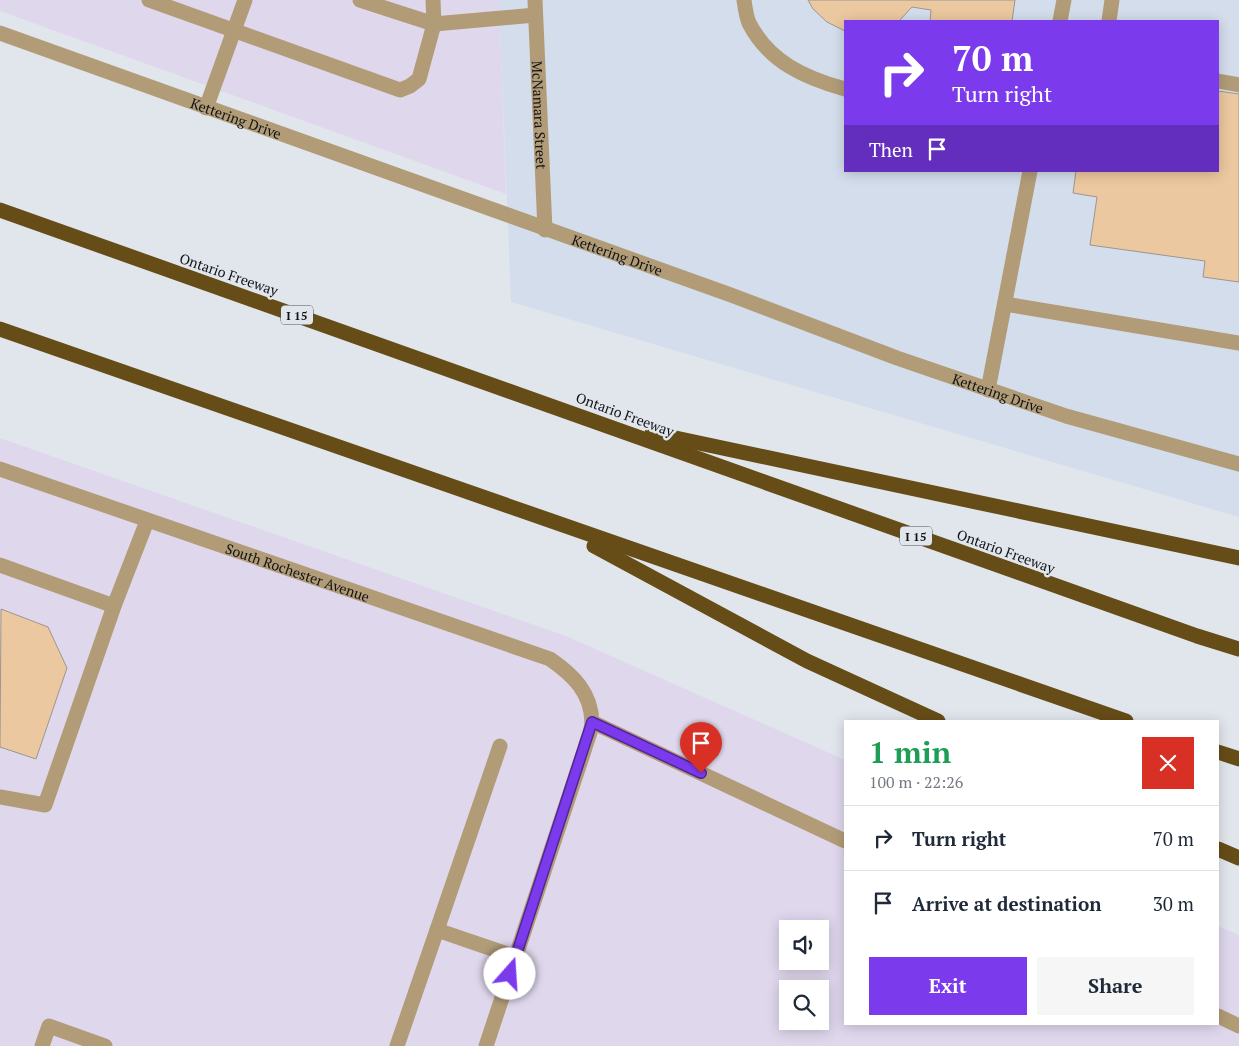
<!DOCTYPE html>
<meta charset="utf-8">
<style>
:root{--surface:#fff;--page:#f6f6f7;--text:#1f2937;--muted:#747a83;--line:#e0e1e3;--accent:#7c3aed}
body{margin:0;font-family:"PT Serif",serif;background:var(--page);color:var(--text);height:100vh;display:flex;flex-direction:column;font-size:19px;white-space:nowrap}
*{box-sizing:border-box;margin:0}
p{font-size:16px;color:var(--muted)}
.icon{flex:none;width:28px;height:28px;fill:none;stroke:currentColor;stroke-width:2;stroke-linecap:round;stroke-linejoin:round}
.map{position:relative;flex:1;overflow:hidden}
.drawer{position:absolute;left:844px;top:720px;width:375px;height:305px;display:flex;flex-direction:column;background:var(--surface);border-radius:0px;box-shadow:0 2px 12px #0003}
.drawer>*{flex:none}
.banner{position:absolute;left:844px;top:20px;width:375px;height:152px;border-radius:0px;box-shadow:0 2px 12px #0003;background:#7c3aed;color:#fff;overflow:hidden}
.tools{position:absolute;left:779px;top:920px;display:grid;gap:10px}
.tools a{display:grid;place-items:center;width:50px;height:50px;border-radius:0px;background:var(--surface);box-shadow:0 2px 12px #0003;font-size:25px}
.pin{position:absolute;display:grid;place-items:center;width:42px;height:42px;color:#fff;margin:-51px -21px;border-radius:50% 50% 50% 0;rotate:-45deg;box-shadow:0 0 5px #0007}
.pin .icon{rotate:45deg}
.me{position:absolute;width:55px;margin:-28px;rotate:19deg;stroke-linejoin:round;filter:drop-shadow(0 0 4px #0008)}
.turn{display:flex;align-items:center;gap:18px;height:105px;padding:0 25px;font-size:22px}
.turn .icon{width:65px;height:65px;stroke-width:2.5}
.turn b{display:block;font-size:35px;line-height:42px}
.then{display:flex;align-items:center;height:48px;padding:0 25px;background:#0003;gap:10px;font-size:19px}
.round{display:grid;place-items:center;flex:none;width:52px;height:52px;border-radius:0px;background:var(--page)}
.overview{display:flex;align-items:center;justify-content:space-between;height:85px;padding:0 25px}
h1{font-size:30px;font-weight:700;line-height:38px;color:#1e9e55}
.action{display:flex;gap:10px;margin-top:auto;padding:10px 25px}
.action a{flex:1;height:58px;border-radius:0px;background:var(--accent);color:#fff;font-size:20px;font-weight:700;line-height:58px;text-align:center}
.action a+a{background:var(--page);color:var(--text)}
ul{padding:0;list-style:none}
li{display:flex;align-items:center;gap:15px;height:65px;padding:0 25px;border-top:1px solid var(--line)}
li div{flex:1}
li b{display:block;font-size:19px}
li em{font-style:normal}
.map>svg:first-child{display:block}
.built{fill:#d4ddeb;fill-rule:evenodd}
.industrial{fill:#dfd7ec;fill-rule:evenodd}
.building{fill:#ebc89f;stroke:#9c9690}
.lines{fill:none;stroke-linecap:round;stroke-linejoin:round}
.minor{stroke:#b19c77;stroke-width:15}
.highway{stroke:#664c17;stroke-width:15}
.route-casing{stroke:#51269a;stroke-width:12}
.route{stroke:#7c3aed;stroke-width:9}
.labels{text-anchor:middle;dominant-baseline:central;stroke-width:5;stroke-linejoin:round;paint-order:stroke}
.shield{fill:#e1e6ed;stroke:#4f5256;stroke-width:1}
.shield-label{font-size:12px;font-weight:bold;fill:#111215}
.street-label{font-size:14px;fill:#111215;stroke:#e1e6ed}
</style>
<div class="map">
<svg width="1239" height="1046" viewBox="0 0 1239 1046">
<rect width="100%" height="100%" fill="#e1e6ed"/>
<path class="built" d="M 499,0 L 1239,0 L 1239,517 L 511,302 ZM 845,21 L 1218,21 L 1218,171 L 845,171 Z"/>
<g class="industrial">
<path d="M 0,0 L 499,0 L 506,194 L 0,11 Z"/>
<path d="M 0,438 L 566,636 L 845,760 L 845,1024 L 1218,1024 L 1218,926 L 1239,935 L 1239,1046 L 0,1046 ZM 788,929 L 820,929 L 820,961 L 788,961 ZM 788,989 L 820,989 L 820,1021 L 788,1021 Z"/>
</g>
<g class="building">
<path d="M 808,0 L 1015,0 L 1012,21 L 930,21 L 931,10 L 912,7 L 899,21 L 845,21 L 845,31 L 827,22 L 813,9 Z"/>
<path d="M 1218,91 L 1239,94 L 1239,282 L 1203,277 L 1205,261 L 1090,245 L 1097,197 L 1073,193 L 1076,171 L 1218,171 Z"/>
<path d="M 1,609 L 48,627 L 67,668 L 36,759 L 0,747 Z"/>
</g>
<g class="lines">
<g class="minor">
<path d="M 149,0 L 400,90 L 410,86 L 419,79 L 434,24 L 433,0"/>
<path d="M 360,0 L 434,24 L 535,15"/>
<path id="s1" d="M 535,0 L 545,230"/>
<path d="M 744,0 C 745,7 746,16 749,23 C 769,62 805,78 845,89"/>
<path d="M 1060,21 L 1064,0"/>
<path d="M 1109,21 L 1112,0"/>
<path id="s2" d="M 0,33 L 731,295 L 897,358 L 1066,416 L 1239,464"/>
<path d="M 1218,81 L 1239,85"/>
<path d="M 206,108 L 245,0"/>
<path d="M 1005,304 L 1239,343"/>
<path d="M 988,390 L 1030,171"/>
<path id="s3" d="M 0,469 L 550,659 C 573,675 591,692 592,722 C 592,730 587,740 585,748 L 486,1046"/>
<path d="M 0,565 L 114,606"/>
<path d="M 592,722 L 845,841"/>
<path d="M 0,797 L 45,805 L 114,606 L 147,521"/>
<path d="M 437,930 L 500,746"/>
<path d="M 1218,1016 L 1239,1026"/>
<path d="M 42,1046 L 49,1026 L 105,1046"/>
<path d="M 397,1046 L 437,930 L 516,957"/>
</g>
<g class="highway">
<path d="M 0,210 L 1197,636 L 1239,649"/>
<path d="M 0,329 L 1126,721"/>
<path d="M 652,433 L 1239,558"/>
<path d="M 594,546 L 807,661 L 938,721"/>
<path d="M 1218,752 L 1239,759"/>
<path d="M 1218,849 L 1239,858"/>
</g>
</g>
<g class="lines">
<g class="route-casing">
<path id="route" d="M 510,974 L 592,722 L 701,773"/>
</g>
<use href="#route" class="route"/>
</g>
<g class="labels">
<g class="shield">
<rect x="281" y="305.5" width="32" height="19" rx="4"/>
<rect x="900" y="526.5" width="32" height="19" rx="4"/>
</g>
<g class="shield-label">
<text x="297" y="315">I 15</text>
<text x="916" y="536">I 15</text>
</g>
<g class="street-label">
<text stroke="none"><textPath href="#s1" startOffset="115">McNamara Street</textPath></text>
<text stroke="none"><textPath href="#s2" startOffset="251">Kettering Drive</textPath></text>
<text stroke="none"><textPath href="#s2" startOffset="656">Kettering Drive</textPath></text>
<text transform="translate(229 274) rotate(19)">Ontario Freeway</text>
<text stroke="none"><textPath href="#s2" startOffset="1061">Kettering Drive</textPath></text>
<text transform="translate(625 414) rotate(20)">Ontario Freeway</text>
<text transform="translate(1006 551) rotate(20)">Ontario Freeway</text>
<text stroke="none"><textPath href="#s3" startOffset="315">South Rochester Avenue</textPath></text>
</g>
</g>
</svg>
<div class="tools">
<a><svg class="icon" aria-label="sound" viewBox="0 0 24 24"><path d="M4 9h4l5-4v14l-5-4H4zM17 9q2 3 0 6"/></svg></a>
<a><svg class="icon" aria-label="search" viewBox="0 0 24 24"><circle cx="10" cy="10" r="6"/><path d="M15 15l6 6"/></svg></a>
</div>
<div class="pin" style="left:701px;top:773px;background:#d93025"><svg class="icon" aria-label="arrive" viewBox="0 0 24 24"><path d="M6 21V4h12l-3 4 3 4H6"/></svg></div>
<svg class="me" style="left:510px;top:974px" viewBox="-20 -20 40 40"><circle r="19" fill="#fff"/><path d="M0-13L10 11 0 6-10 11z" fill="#7c3aed"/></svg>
<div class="banner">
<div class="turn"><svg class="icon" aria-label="right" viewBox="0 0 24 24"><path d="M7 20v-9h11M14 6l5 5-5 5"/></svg><div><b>70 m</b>Turn right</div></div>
<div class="then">Then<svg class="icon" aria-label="arrive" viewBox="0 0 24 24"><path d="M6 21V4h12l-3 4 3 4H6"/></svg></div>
</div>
<section class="drawer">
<div class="overview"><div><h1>1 min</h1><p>100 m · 22:26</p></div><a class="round" style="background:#d93025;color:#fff"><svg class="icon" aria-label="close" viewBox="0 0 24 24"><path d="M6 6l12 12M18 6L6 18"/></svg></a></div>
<ul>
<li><svg class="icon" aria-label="right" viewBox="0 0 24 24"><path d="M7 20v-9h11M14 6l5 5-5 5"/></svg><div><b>Turn right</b></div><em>70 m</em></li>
<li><svg class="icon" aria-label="arrive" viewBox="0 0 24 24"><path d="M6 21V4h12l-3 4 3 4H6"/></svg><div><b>Arrive at destination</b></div><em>30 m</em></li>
</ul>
<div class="action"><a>Exit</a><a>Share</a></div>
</section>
</div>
